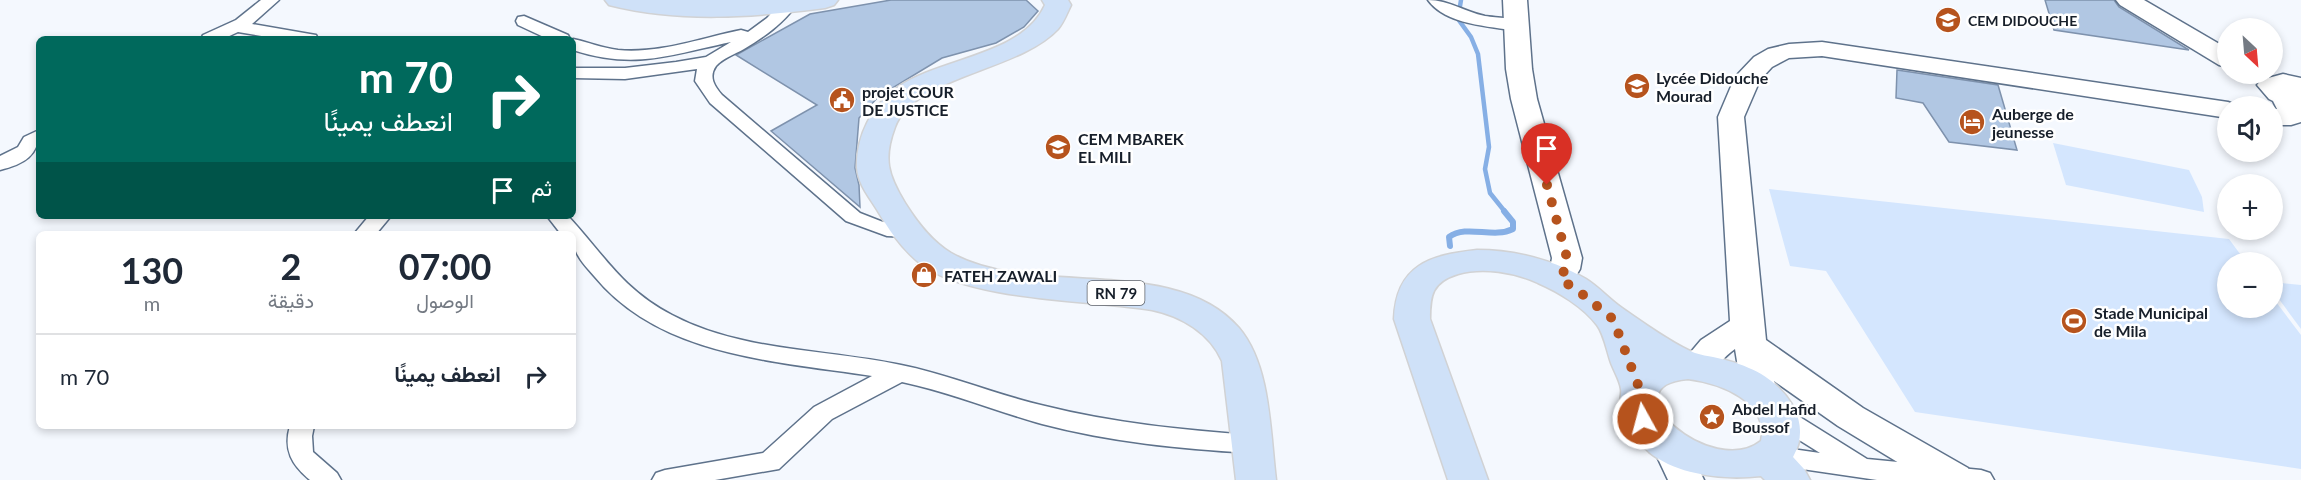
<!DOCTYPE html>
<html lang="ar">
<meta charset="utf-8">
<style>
:root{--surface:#fff;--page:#f2f2f3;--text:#1f2937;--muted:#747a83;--line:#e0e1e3}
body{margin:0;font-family:Lato,Vazirmatn,sans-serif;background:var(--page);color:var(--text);direction:rtl;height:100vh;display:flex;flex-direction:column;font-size:22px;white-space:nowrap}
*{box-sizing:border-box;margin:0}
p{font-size:20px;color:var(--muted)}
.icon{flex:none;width:33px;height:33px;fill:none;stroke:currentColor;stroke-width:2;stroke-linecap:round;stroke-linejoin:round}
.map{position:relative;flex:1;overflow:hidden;direction:ltr}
.details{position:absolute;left:36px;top:231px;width:540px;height:198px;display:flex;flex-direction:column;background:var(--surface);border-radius:9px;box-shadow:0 3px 9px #0003;direction:rtl}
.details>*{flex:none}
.hud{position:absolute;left:36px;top:36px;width:540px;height:183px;border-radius:9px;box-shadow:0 3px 9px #0003;direction:rtl;background:#00695c;color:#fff;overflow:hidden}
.needle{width:39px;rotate:154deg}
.fabs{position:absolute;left:2217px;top:18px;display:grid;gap:12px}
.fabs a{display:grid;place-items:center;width:66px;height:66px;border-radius:50%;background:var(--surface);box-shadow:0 3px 9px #0003;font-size:30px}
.pin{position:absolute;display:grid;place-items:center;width:51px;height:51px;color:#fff;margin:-62px -26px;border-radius:50% 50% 50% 0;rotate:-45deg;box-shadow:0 0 6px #0007}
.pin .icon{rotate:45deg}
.me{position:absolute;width:66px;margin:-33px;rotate:353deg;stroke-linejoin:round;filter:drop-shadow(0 0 4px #0008)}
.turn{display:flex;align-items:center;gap:21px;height:126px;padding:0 24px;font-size:27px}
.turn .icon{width:78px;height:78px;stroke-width:2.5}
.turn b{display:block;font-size:42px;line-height:51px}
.then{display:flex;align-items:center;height:57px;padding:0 24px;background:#0003;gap:12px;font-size:22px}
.eta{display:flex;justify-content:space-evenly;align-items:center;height:102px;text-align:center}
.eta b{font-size:36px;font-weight:700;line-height:42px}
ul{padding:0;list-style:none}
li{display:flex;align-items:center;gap:18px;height:84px;padding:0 24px;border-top:2px solid var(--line)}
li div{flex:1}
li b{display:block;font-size:22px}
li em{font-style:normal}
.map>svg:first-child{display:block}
.green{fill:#d4e6fe}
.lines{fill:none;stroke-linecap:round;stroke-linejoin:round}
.stream-far1{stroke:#86afe5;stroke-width:4.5}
.stream{stroke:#86afe5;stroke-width:6}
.building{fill:#b1c7e3;stroke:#7e92ad;stroke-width:1.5}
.street-casing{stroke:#5e728b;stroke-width:3}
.secondary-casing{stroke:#5e728b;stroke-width:3}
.primary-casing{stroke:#d1d2d4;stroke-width:3}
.street{fill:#fff;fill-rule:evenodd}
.secondary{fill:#fff;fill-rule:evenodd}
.primary{fill:#cfe1f8;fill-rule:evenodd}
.route{stroke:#b6531d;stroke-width:10;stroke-dasharray:0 18}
.labels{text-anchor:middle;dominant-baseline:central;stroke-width:5;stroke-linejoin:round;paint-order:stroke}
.far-poi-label{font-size:14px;font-weight:bold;fill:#171f2a;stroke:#fff;text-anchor:start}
.shield{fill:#fff;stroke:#5d626a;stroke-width:1.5}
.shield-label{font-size:15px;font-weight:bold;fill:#171f2a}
.poi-label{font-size:16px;font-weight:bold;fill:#171f2a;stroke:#fff;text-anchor:start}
</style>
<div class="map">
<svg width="2301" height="480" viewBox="0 0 2301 480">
<rect width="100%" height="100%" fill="#f4f8fe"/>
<g class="green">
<path d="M 2053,143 L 2189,170 L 2202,197 L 2204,212 L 2066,185 Z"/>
<path d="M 1769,189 L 2229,239 L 2246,262 L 2228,262 L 2228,308 L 2272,308 L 2273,298 L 2301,335 L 2301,469 L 1915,412 L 1826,271 L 1790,266 Z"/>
<path d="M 2272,282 L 2301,285 L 2301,329 L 2273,291 Z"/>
</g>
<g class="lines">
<path class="stream-far1" d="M 1461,0 L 1458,19 L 1471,37 L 1478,54 L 1489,147 L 1485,169 L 1490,193 L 1506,213"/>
<path class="stream" d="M 1450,246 L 1449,237 C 1467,224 1493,239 1513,229 L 1513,222 L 1504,211"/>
</g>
<g class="building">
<path d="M 891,0 L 1026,0 L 1038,11 L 1024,27 L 996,43 L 942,58 L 879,96 L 859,118 L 855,168 L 859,185 L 860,207 L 771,131 L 817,105 L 736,55 L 810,14 Z"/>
<path d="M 2045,0 L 2114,0 L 2119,7 L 2189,50 L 2054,30 Z"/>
<path d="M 1897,70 L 1998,85 L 2017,150 L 1949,142 L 1923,103 L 1896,98 Z"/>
</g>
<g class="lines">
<g class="street-casing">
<g id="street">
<path d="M 261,0 L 279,0 L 252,24 L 310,34 L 316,35 L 318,39 L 279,39 L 238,32 L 223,39 L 201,39 L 203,35 L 236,20 Z"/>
<path d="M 1428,0 C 1449,0 1465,12 1485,16 C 1497,18 1518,17 1525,26 L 1517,31 C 1489,26 1446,25 1428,0 Z"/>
<path d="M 783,1 L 793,0 L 797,4 C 783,24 764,37 744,49 C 735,54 722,59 716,66 C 708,77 715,87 722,95 L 860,213 L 883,222 L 916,226 L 919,231 L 916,236 L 909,237 L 887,236 L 846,221 L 710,103 L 695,81 L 697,69 L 625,79 L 573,78 L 573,68 L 625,68 L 676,62 L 706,57 L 731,42 C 670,55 635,70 573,50 L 573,39 C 588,42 602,48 618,50 C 659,54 701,38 741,30 L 748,32 L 767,18 Z"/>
<path d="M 524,16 L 568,35 L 570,39 L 548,39 L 518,25 L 516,21 L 518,17 Z"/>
<path d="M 39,130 C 39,156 24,164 0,170 L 0,156 L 18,147 L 24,137 Z"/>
<path d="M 369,216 L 391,216 L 376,234 L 354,234 Z"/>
<path d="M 547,216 L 568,216 C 605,256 622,289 672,315 C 742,352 826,349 901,365 C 951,375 996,395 1045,406 C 1113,423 1182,430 1251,435 L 1260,437 L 1264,444 L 1260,451 L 1251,453 C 1181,449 1110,442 1042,424 C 995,411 950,392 902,382 L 832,419 L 779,469 L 715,480 L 652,480 L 656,473 L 665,470 L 763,453 L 814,407 L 872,376 C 777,361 661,357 595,277 C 582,262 573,254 573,234 L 561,234 Z"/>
<path d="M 1778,406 L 1787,409 L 1867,459 L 1981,470 L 1990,473 L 1994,480 L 1877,480 L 1761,463 L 1757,456 L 1761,449 L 1770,446 L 1820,453 L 1769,421 L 1766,415 L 1769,409 Z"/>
<path d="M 290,426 L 314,426 L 312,436 L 313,452 L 337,473 L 341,480 L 310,480 C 292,465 283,450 290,426 Z"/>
</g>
</g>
<g class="secondary-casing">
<g id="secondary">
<path d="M 1503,0 L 1527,0 L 1532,69 L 1537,99 L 1582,258 L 1580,269 L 1570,286 L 1559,289 L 1548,286 L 1543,279 L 1550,269 L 1552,258 L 1511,99 L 1506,69 Z"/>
<path d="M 2116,0 L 2144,0 L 2228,49 L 2228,67 L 2219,65 L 2120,5 Z"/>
<path d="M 1822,42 L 2228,102 L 2239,106 L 2228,106 L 2228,118 L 1822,56 L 1789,58 L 1772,67 L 1760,80 L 1744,117 L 1766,340 L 1863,408 L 1968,468 L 1972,480 L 1927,480 L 1838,426 L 1774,381 L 1776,392 L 1771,401 L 1759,404 L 1747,401 L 1742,392 L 1735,349 C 1715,363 1711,382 1684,374 L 1679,366 L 1701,340 L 1730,321 L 1718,117 L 1735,77 L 1754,57 L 1768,49 L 1789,44 Z"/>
<path d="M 2283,74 L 2301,78 L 2301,122 L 2291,125 L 2272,125 L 2272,109 L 2277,109 L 2273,101 L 2269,99 L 2257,85 L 2261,80 Z"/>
<path d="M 1671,434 L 1684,438 L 1704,480 L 1668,480 L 1653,448 L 1658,438 Z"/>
</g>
</g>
<g class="primary-casing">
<g id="primary">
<path d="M 605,0 L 838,0 L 834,5 L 825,8 C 754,17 680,23 609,5 Z"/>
<path d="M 1042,0 L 1068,0 L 1071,5 C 1067,13 1064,22 1058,29 C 1019,71 914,76 895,127 C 883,159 888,175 905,203 C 917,222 931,241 951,253 C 1032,299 1174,253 1239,328 C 1271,366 1270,432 1276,480 L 1236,480 L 1222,361 C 1210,333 1181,316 1152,310 C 1090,300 972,301 922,265 C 904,251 890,232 879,213 C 871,199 858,185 857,168 C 856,136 872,105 898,87 C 942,57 1022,56 1045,5 Z"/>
<path d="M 1477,250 C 1515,250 1554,260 1586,279 C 1599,287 1609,299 1622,308 C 1639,320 1676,346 1695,353 C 1701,355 1708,356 1713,357 C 1736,362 1762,370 1779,388 C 1799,408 1807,432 1793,457 L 1804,469 L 1810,480 L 1765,480 L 1761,476 C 1726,480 1678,476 1649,452 C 1637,441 1623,423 1620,407 C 1619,401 1622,395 1621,389 C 1620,381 1614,371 1611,363 C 1607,352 1604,334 1597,325 C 1583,307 1559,292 1538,283 C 1514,272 1483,267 1458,274 C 1432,282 1430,295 1430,319 L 1488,480 L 1448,480 L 1394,319 C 1396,265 1430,255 1477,250 ZM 1688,379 C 1720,383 1769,401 1761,441 C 1712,480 1605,386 1688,379 Z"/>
</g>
</g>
<use href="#street" class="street"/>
<use href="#secondary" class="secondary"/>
<use href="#primary" class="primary"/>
</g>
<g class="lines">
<path class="route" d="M 1547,185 L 1567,258 L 1565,269 L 1560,279 L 1577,290 L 1613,319 L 1640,390 L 1638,404 L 1643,419"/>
</g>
<defs>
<g id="school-disc" transform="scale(1.35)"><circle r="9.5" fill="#b6531d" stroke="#fff"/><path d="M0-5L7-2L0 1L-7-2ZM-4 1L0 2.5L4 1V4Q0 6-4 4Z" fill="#fff"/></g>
<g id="civic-disc" transform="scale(1.35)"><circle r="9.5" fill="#b6531d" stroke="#fff"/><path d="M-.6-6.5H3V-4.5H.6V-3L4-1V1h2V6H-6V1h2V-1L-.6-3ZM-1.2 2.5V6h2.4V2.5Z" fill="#fff"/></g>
<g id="hotel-disc" transform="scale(1.35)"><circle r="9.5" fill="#b6531d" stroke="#fff"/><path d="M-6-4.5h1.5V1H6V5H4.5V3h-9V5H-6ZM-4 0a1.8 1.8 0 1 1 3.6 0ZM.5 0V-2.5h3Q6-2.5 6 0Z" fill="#fff"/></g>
<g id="shop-disc" transform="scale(1.35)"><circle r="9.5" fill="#b6531d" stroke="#fff"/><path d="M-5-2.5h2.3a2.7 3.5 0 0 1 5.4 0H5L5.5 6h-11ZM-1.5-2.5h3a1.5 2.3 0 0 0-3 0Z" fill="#fff"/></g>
<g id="stadium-disc" transform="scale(1.35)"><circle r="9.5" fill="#b6531d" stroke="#fff"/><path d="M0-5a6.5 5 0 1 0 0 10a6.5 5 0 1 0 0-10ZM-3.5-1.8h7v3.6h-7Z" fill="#fff"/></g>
<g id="sight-disc" transform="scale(1.35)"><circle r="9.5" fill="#b6531d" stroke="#fff"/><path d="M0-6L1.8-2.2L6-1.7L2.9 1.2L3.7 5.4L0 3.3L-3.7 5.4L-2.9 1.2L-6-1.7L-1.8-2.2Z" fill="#fff"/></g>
</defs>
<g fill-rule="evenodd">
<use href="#school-disc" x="1948" y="20"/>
<use href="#school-disc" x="1637" y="86"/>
<use href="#civic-disc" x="842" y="100"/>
<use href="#hotel-disc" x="1972" y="122"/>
<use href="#school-disc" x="1058" y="147"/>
<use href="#shop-disc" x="924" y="275"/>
<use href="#stadium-disc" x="2074" y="321"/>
<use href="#sight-disc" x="1712" y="417"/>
</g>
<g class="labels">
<g class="far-poi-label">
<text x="1968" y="20">CEM DIDOUCHE</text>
</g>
<rect class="shield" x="1087.5" y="281" width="57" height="24" rx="4.5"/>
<g class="shield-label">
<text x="1116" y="293">RN 79</text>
</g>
<g class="poi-label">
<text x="1656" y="77">Lycée Didouche<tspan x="1656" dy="18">Mourad</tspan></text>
<text x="862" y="91">projet COUR<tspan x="862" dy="18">DE JUSTICE</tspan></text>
<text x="1992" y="113">Auberge de<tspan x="1992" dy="18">jeunesse</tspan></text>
<text x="1078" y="138">CEM MBAREK<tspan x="1078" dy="18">EL MILI</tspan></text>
<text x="944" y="275">FATEH ZAWALI</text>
<text x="2094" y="312">Stade Municipal<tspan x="2094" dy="18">de Mila</tspan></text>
<text x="1732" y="408">Abdel Hafid<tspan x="1732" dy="18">Boussof</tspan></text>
</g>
</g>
</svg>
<div class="fabs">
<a><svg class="needle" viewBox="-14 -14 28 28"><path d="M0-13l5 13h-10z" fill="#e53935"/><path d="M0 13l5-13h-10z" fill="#747a83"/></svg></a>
<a><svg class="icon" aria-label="sound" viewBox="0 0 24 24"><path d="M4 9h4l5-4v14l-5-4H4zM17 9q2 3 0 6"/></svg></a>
<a>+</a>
<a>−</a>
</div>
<div class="pin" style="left:1547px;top:185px;background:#d93025"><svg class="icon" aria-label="arrive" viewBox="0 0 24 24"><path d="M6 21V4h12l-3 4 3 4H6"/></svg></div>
<svg class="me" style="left:1643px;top:419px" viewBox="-20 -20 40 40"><circle r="17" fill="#b6531d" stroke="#fff" stroke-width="3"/><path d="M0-11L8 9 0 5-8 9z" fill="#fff"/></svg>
<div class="hud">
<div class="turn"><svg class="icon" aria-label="right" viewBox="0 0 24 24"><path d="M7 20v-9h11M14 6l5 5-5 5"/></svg><div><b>70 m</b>انعطف يمينًا</div></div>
<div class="then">ثم<svg class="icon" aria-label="arrive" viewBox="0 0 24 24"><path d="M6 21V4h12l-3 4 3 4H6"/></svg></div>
</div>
<section class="details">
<div class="eta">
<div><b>07:00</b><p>الوصول</p></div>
<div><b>2</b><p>دقيقة</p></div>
<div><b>130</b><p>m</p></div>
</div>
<ul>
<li><svg class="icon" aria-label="right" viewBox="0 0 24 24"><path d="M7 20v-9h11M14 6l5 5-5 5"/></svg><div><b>انعطف يمينًا</b></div><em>70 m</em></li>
</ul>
</section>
</div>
